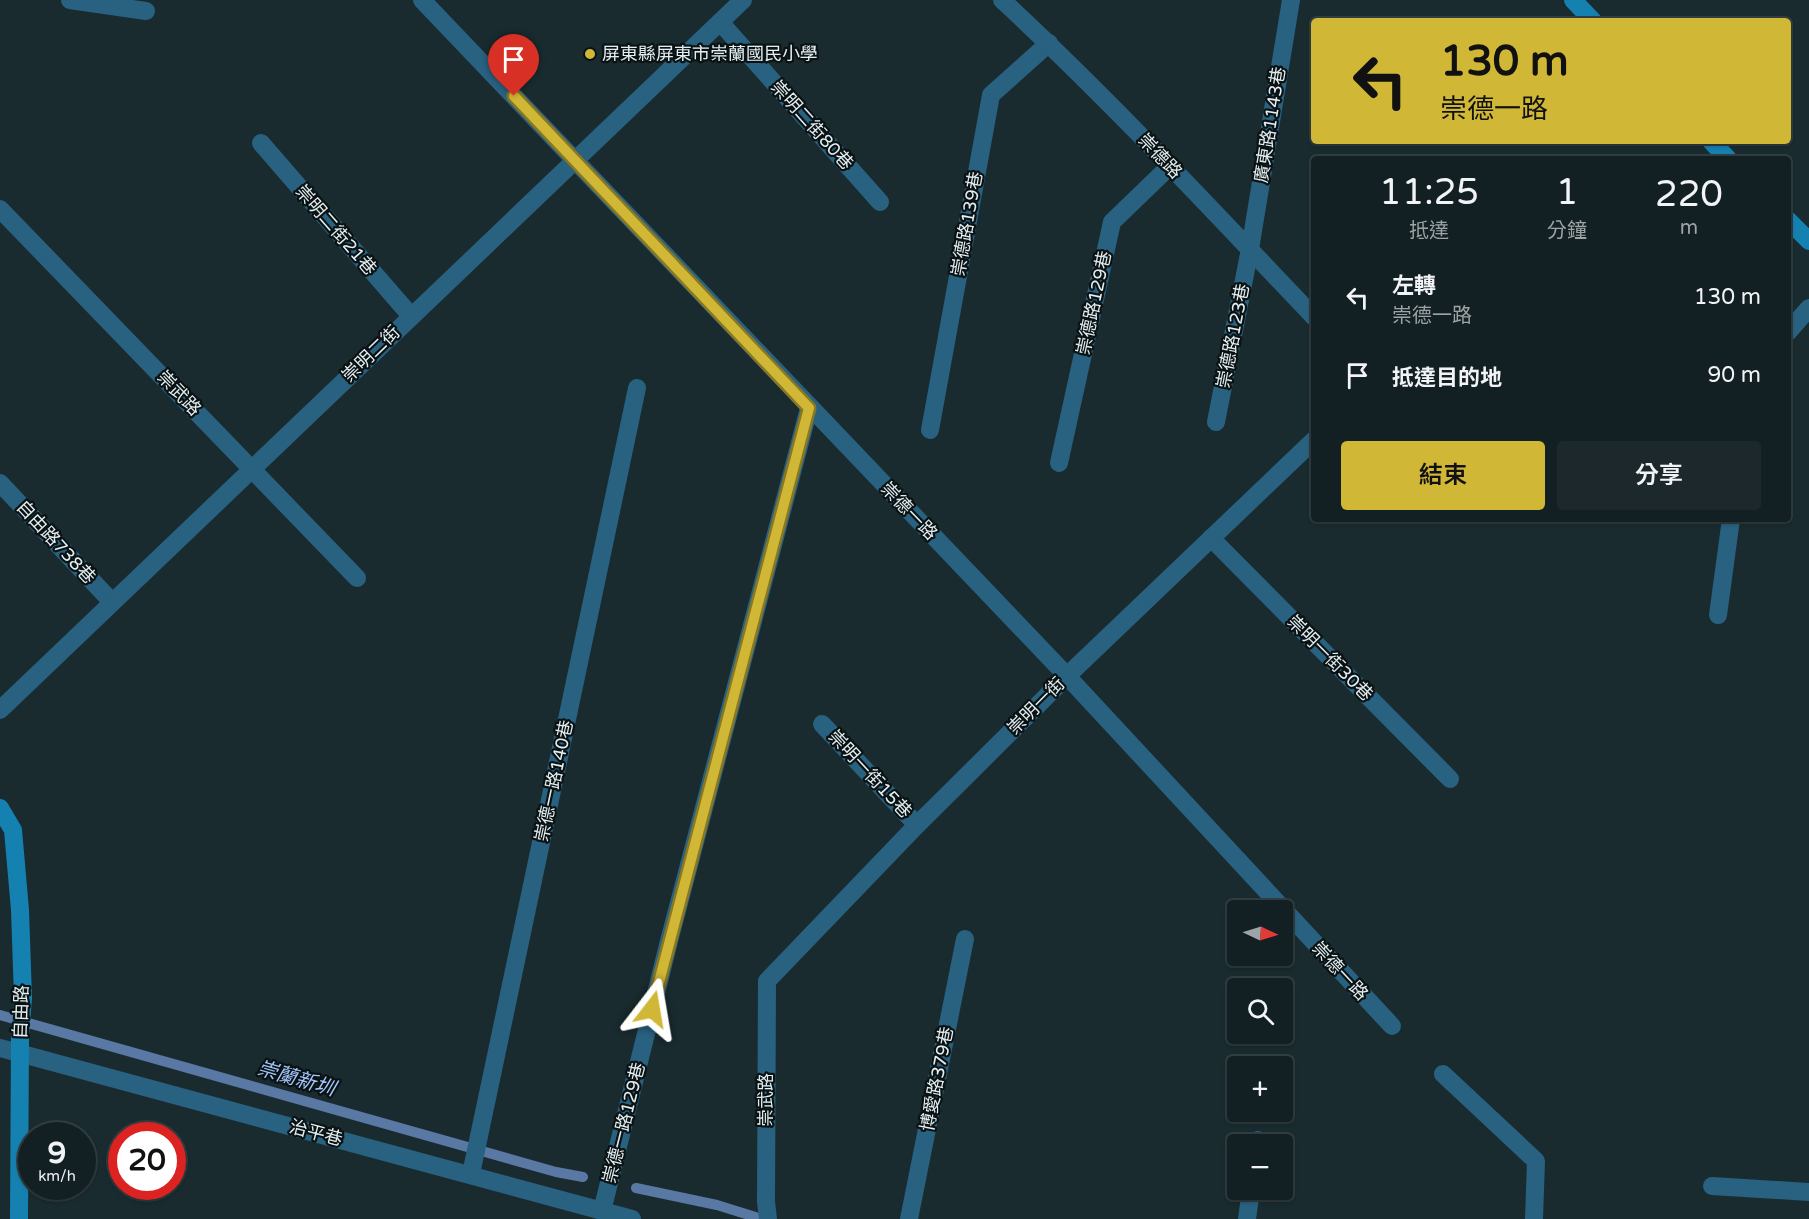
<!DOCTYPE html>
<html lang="zh-TW">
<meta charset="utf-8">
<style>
:root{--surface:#132023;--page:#1c282b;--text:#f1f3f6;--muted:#9da3a6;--line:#323e41;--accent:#d1b736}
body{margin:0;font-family:"Varela Round","Noto Sans TC",sans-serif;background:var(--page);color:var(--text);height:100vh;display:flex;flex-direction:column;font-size:22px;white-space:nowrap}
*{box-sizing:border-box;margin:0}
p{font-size:20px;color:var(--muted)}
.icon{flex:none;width:33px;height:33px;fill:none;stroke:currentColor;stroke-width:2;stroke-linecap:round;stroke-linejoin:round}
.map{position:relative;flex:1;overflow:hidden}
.details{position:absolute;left:1311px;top:156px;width:480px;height:366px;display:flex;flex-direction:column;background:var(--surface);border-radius:6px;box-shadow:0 2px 4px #0004,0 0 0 2px var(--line)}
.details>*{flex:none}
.hud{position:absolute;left:1311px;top:18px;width:480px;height:126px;border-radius:6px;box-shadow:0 2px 4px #0004,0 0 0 2px var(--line);background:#d1b736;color:#111;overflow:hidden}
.needle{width:39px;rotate:94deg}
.fabs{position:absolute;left:1227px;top:900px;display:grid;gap:12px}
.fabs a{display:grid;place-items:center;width:66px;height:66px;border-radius:6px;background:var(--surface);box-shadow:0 2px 4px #0004,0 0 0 2px var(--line);font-size:30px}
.speed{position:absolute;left:18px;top:1122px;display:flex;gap:12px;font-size:30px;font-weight:700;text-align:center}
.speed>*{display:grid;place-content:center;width:78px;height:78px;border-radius:50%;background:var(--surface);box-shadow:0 2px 4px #0004,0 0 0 2px var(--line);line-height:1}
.speed small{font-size:15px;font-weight:400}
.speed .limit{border:9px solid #d22;background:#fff;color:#111}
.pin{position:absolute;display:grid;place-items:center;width:51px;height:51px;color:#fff;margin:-62px -26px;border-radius:50% 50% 50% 0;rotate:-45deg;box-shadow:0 0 6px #0007}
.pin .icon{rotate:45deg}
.me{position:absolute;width:66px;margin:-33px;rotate:14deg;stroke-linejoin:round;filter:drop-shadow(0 0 4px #0008)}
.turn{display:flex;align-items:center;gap:21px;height:126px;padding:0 30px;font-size:27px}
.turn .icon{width:78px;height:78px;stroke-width:2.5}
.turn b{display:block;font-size:42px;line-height:51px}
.eta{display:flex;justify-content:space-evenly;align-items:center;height:102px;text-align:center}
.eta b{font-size:36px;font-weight:600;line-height:42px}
.primary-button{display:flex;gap:12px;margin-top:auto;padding:12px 30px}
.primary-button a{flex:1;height:69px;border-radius:6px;background:var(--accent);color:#111;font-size:24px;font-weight:600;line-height:69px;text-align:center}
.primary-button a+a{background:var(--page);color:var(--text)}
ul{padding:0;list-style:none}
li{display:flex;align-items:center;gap:18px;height:78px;padding:0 30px}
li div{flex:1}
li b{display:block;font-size:22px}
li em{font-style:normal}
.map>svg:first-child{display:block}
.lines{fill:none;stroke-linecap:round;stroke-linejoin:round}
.stream{stroke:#5978a3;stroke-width:10}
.lane{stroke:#296180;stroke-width:18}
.street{stroke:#296180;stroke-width:18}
.secondary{stroke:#1581b1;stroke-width:18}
.route-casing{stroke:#887723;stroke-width:15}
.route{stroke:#d1b736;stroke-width:10}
.poi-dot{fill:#d1b736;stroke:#0a1214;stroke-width:2}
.labels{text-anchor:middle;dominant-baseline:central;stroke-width:4.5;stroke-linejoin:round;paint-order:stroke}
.poi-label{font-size:18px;fill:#e3eef1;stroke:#0a1214;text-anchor:start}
.street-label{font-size:18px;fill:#e3eef1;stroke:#0a1214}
.water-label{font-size:20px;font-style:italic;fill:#a1c4f9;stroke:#0a1214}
</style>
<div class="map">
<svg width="1809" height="1219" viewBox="0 0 1809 1219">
<rect width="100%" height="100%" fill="#192b2f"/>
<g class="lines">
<g class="stream">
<path d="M 0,1015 L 556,1172 L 583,1177"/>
<path d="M 636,1188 L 717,1205 L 762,1219"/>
</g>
<g class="lane">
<path d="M 70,0 L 146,11"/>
<path d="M 720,22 L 880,202"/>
<path d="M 261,143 L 411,316"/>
<path d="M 1788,332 L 1809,308"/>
<path d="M 1216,422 L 1250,249 L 1291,0"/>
<path d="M 930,430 L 991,95 L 1049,43"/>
<path d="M 1059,463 L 1112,222 L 1170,166"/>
<path d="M 0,483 L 112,602"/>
<path d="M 1211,538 L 1450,779"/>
<path d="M 1718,615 L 1731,519"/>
<path d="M 822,724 L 917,825"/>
<path d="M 1257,1144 L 1258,1140"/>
<path d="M 471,1174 L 637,388"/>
<path d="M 1712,1186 L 1809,1192"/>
<path d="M 602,1211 L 669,941 L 809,408"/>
<path d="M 909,1219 L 965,939"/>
<path d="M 1247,1219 L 1251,1190"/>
</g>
<g class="street">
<path d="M 422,0 L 1067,676 L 1392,1026"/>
<path d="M 1002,0 C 1111,101 1212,210 1314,317"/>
<path d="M 0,209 L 357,578"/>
<path d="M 0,710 L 743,0"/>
<path d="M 0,1048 L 632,1219"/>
<path d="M 1443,1074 L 1536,1161 L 1534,1219"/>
<path d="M 768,1219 L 766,1202 L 767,981 L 917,825 L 1067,676 L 1314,440"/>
</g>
<g class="secondary">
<path d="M 1573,0 L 1593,21"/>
<path d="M 1711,141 L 1728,159"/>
<path d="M 1788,220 L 1809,241"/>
<path d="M 0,808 L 13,830 L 20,910 L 23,998 L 20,1035 L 19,1219"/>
</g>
</g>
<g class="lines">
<g class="route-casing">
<path id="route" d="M 514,96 L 809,408 L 652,1009"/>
</g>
<use href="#route" class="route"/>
</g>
<circle class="poi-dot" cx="590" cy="54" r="6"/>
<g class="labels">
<g class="poi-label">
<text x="602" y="54">屏東縣屏東市崇蘭國民小學</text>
</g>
<g class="street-label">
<text transform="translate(812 125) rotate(48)">崇明二街80巷</text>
<text transform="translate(1270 125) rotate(-81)">廣東路1143巷</text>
<text transform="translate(1160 156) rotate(46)">崇德路</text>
<text transform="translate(967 224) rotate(-80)">崇德路139巷</text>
<text transform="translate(336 230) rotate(49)">崇明二街21巷</text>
<text transform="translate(1094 303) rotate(-78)">崇德路129巷</text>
<text transform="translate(1233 336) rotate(-79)">崇德路123巷</text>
<text transform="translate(371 354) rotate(-44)">崇明二街</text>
<text transform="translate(179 393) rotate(46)">崇武路</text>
<text transform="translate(909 511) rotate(46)">崇德一路</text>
<text transform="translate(56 542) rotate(47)">自由路738巷</text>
<text transform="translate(1330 658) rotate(45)">崇明一街30巷</text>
<text transform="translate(1036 706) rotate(-45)">崇明一街</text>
<text transform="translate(870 774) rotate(47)">崇明一街15巷</text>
<text transform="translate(554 781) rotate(-78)">崇德一路140巷</text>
<text transform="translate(1340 971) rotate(47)">崇德一路</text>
<text transform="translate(21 1012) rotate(-88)">自由路</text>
<text transform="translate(937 1079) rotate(-79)">博愛路379巷</text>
<text transform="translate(766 1100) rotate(-90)">崇武路</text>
<text transform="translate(624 1123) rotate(-76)">崇德一路129巷</text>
<text transform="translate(316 1133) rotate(15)">治平巷</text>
</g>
<g class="water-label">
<text transform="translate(296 1079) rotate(16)">崇蘭新圳</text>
</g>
</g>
</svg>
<div class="fabs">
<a><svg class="needle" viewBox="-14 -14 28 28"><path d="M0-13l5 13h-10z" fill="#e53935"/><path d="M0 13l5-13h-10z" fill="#9da3a6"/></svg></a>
<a><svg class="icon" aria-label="search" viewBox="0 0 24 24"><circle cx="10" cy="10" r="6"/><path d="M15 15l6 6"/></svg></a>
<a>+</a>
<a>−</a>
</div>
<div class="speed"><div>9<small>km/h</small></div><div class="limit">20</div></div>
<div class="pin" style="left:514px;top:96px;background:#d93025"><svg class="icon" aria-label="arrive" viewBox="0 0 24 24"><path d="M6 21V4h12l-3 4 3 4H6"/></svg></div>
<svg class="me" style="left:652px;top:1009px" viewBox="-20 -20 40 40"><path d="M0-17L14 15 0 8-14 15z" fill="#d1b736" stroke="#fff" stroke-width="4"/></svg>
<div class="hud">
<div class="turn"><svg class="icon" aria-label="left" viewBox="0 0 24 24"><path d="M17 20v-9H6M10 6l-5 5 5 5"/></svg><div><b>130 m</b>崇德一路</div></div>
</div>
<section class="details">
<div class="eta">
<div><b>11:25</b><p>抵達</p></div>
<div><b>1</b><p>分鐘</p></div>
<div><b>220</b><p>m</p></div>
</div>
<ul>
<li><svg class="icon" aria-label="left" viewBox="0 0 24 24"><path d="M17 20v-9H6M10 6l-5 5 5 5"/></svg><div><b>左轉</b><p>崇德一路</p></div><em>130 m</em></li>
<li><svg class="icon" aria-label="arrive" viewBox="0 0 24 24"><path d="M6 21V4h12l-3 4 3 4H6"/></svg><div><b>抵達目的地</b></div><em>90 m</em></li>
</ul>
<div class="primary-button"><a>結束</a><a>分享</a></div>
</section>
</div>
